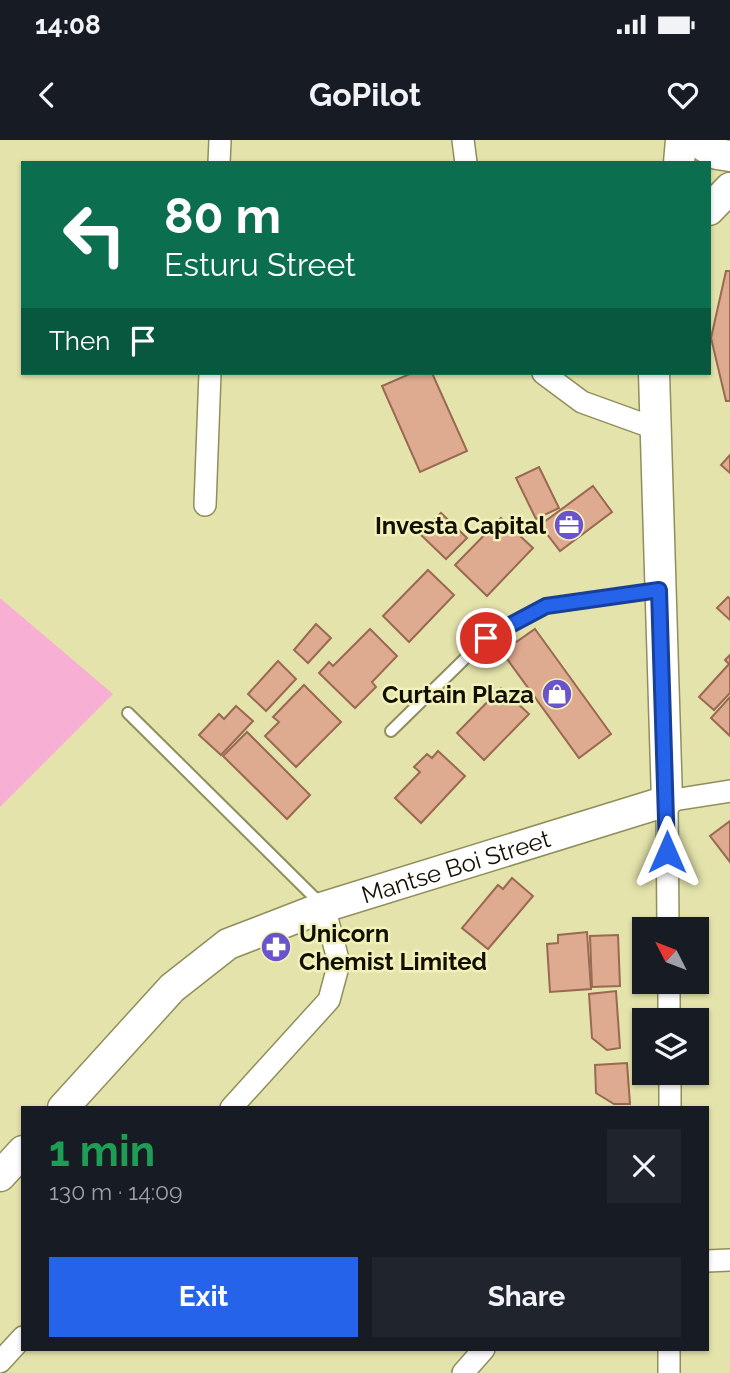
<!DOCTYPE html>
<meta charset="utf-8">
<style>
:root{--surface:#171b24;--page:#20242c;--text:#f1f3f6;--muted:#9ea1a6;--accent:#2563eb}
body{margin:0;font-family:Raleway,sans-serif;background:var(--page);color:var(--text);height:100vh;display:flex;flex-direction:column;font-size:26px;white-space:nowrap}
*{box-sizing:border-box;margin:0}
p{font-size:23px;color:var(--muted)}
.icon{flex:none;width:38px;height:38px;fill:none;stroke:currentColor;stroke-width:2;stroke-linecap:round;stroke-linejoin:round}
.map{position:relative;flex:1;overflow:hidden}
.details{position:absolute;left:21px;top:966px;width:688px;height:245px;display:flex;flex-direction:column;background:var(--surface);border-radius:0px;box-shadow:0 2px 5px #0004}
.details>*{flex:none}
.hud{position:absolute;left:21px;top:21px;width:690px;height:214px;border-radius:0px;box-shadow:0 2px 5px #0004;background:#0b6e4f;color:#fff;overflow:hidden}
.needle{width:46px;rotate:312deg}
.controls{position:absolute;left:632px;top:777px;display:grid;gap:14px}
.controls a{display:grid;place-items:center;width:77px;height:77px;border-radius:0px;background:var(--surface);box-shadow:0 2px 5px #0004;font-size:35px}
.pin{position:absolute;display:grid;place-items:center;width:60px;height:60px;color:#fff;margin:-30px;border:4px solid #fff;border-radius:50%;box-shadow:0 2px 7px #0007}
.me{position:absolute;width:77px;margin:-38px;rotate:0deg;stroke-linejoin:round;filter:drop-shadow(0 0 5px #0008)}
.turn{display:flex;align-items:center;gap:24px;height:147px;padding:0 28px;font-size:32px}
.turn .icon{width:91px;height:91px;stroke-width:2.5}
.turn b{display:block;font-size:49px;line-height:60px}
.then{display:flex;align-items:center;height:66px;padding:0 28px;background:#0003;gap:14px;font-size:26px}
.round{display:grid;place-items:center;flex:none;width:74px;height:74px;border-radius:0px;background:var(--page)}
.overview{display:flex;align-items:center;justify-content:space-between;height:119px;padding:0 28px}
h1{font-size:42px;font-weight:700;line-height:52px;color:#1e9e55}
.cta{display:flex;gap:14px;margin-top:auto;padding:14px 28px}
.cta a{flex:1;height:80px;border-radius:0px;background:var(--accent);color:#fff;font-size:28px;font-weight:700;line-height:80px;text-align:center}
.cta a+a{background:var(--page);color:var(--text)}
.status{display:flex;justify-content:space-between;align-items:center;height:49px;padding:0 35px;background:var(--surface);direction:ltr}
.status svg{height:19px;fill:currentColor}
header{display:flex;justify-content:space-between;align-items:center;height:91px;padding:0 28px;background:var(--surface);font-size:32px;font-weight:700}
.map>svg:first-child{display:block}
.green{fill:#f7b0d4}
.building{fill:#deaa90;stroke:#996951;stroke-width:2}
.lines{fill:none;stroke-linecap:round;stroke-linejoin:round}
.lane-casing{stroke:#908f5b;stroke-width:14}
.street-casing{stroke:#908f5b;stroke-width:24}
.secondary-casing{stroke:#908f5b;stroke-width:33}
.lane{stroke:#fff;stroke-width:10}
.street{stroke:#fff;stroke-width:21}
.secondary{stroke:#fff;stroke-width:30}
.route-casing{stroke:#184099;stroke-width:18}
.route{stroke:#2563eb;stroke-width:12}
.labels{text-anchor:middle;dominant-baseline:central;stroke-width:5;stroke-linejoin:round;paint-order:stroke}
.poi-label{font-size:24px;font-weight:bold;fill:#100f00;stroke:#f1f1b9;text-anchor:end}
.street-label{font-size:24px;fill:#100f00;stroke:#f1f1b9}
</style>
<div class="status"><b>14:08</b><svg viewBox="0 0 49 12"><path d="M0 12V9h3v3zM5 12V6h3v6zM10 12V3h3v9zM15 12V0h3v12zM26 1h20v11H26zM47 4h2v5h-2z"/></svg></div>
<header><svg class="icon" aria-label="back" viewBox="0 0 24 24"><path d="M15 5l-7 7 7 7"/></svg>GoPilot<svg class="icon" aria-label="heart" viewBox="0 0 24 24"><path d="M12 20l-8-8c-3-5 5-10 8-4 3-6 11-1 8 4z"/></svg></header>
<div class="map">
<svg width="730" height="1233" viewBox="0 0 730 1233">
<rect width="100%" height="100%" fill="#e4e3ac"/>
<path class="green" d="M 0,458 L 113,554 L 0,667 Z"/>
<g class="building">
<path d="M 726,131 L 730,131 L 730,261 L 726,261 L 711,198 Z"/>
<path d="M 412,233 L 432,233 L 467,311 L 420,332 L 382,246 Z"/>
<path d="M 730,315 L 730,333 L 721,325 Z"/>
<path d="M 539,327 L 559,368 L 536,379 L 516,338 Z"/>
<path d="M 593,346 L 612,372 L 560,411 L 540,385 Z"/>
<path d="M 441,373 L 467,398 L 446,419 L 420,394 Z"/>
<path d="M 501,378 L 533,408 L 487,456 L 455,425 Z"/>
<path d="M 428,430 L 454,455 L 409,502 L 383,476 Z"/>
<path d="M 728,457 L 730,459 L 730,480 L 717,468 Z"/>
<path d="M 316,484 L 331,498 L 308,523 L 294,510 Z"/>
<path d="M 370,489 L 397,516 L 372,542 L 376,547 L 355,568 L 319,533 L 329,522 L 333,526 Z"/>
<path d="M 535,489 L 611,594 L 579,618 L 502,512 Z"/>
<path d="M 730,515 L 730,553 L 714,570 L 699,557 L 729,524 L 725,520 Z"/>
<path d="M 278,521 L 296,539 L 266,571 L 248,554 Z"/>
<path d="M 304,545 L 341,582 L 296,627 L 265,596 L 279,582 L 273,577 Z"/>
<path d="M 501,548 L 529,574 L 484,620 L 457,593 Z"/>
<path d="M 730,557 L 730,596 L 711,578 Z"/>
<path d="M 236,566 L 253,581 L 221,615 L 199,595 L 219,574 L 224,579 Z"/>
<path d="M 247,592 L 310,655 L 287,679 L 223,616 Z"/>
<path d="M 438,611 L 465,636 L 421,683 L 395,658 L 420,632 L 414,627 L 427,614 L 432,618 Z"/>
<path d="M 730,681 L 730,722 L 710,696 Z"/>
<path d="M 512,738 L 533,756 L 488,809 L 462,788 L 498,745 L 503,749 Z"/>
<path d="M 587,792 L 591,849 L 550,852 L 547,804 L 558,803 L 558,795 Z"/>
<path d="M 618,795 L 620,846 L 592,847 L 590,796 Z"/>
<path d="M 616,851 L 620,908 L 607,910 L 592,898 L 589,854 Z"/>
<path d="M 627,923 L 630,964 L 614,964 L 596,953 L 595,925 Z"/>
</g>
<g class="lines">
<g class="lane-casing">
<g id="lane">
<path d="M 128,573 L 323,766"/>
<path d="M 391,591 L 486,498 L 546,466 L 659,450"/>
</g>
</g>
<g class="street-casing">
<g id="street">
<path d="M 463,0 L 466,23"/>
<path d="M 219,23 L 220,0"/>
<path d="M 543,233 L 582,262 L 654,288"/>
<path d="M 205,365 L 210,233"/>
<path d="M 668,789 L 667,661 L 730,651"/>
<path d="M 669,842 L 669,880"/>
<path d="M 670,933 L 670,968"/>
<path d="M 231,968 L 329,860 L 339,823 L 324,767"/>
<path d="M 707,1121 L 730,1120"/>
<path d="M 0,1222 L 23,1197"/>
<path d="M 463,1233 L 484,1209"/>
<path d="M 669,1233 L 669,1209"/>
</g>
</g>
<g class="secondary-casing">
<g id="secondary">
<path d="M 694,0 L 717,14 L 730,16"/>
<path d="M 679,23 L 681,0"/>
<path d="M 709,70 L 730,48"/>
<path id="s1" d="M 63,968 L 172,848 L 228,804 L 324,767 L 667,661 L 654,233"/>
<path d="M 0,1036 L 23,1011"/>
</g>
</g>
<use href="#lane" class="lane"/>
<use href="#street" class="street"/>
<use href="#secondary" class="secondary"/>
</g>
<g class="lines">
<g class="route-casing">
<path id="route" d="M 486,498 L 546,466 L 659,450 L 667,712"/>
</g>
<use href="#route" class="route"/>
</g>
<defs>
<g id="office-disc" transform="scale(1.575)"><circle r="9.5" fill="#6a53cc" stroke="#f1f1b9"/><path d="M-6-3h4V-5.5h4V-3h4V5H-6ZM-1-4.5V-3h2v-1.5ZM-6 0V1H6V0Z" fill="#fff"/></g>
<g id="shop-disc" transform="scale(1.575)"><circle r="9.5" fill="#6a53cc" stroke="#f1f1b9"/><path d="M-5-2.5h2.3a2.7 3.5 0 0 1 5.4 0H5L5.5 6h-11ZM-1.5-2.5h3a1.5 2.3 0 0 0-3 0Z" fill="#fff"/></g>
<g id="pharmacy-disc" transform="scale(1.575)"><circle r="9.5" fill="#6a53cc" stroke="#f1f1b9"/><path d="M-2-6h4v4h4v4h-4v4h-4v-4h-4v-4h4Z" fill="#fff"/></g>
</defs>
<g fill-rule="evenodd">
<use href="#office-disc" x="569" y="385"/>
<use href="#shop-disc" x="557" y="554"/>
<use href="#pharmacy-disc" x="276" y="807"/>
</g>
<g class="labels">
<g class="poi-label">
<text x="546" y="385">Investa Capital</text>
<text x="534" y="554">Curtain Plaza</text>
<text x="299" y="793" text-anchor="start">Unicorn<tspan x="299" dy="28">Chemist Limited</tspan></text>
</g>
<g class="street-label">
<text stroke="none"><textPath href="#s1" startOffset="474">Mantse Boi Street</textPath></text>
</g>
</g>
</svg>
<div class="controls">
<a><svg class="needle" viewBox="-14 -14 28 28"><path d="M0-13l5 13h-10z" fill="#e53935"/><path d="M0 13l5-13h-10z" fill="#9ea1a6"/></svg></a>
<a><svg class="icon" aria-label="layers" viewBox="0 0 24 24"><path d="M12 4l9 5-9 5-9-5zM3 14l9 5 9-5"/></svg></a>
</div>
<div class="pin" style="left:486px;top:498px;background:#d93025"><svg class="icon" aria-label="arrive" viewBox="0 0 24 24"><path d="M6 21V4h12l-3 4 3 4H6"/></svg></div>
<svg class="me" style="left:667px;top:712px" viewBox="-20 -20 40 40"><path d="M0-17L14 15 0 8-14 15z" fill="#2563eb" stroke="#fff" stroke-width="4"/></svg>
<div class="hud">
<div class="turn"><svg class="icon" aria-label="left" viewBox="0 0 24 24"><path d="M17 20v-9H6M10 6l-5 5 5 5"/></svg><div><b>80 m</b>Esturu Street</div></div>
<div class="then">Then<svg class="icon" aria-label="arrive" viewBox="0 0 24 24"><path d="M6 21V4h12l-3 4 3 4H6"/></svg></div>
</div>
<section class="details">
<div class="overview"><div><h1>1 min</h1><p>130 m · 14:09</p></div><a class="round"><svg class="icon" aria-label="close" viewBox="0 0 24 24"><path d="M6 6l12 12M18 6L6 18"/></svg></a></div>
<div class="cta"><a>Exit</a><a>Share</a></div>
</section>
</div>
